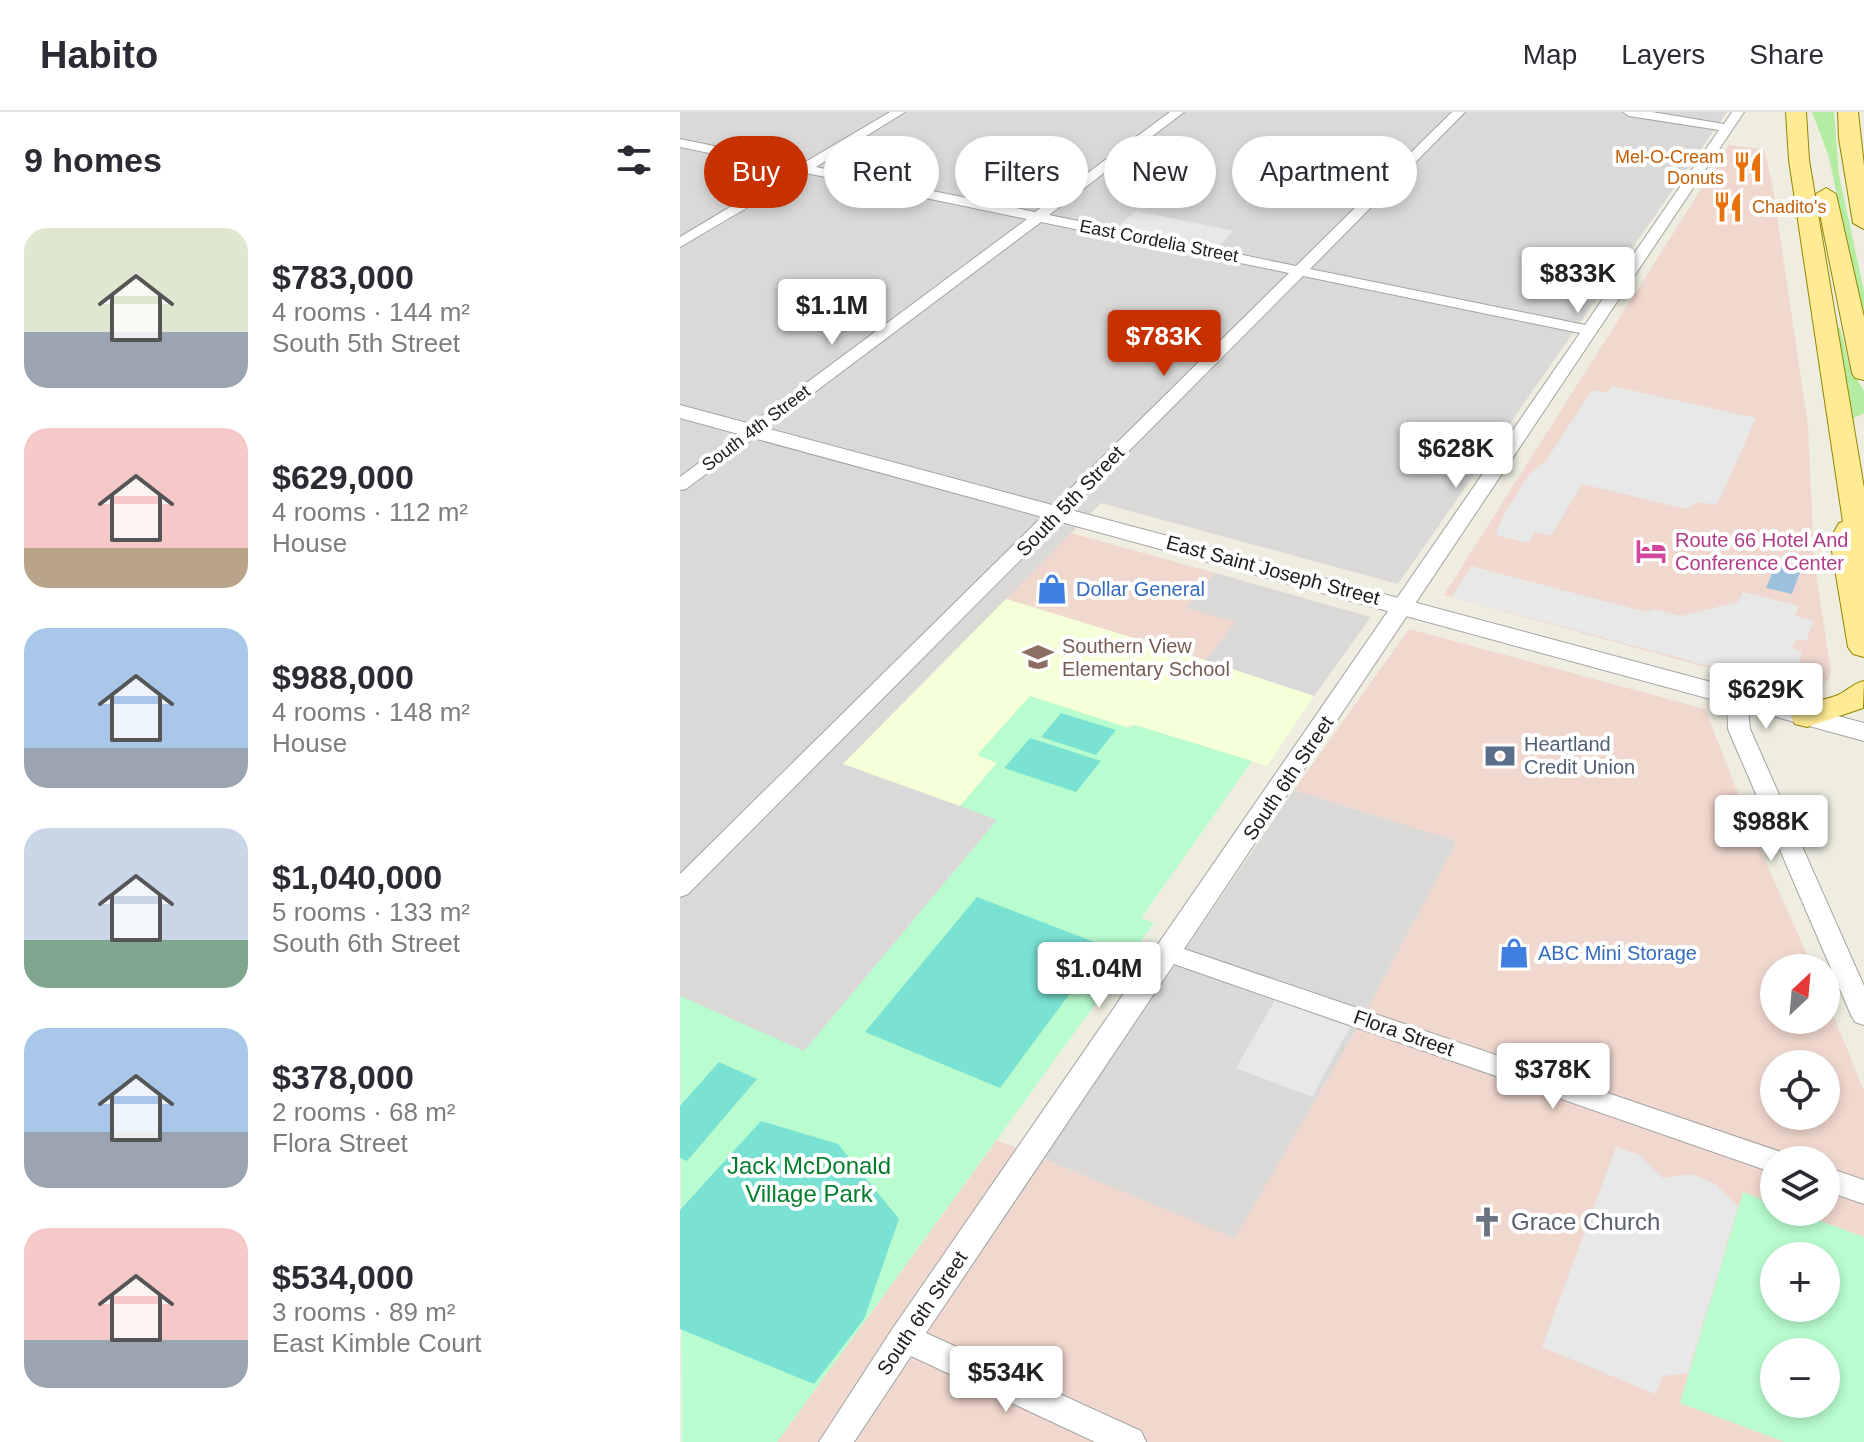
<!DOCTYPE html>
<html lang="en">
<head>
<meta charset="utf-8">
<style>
  :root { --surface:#fff; --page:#f7f7f7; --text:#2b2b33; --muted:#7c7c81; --line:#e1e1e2; --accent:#c73100 }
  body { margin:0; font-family:Helvetica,sans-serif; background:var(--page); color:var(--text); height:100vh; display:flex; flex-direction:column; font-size:30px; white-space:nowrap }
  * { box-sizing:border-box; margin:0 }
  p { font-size:26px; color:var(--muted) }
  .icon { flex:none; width:44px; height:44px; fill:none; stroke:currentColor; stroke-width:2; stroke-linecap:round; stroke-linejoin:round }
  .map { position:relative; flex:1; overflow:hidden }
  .side { display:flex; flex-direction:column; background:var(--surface); width:680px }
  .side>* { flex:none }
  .top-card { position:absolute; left:24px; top:24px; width:760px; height:72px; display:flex; gap:16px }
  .needle { width:52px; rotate:26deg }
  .buttons { position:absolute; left:1080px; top:842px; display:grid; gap:16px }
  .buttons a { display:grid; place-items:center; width:80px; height:80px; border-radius:50%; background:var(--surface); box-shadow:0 4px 12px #0003; font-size:40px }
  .price { position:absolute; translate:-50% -68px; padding:0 18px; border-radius:8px; background:#fff; color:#222; font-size:26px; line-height:52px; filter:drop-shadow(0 2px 4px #0008) }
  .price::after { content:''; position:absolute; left:50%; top:48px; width:24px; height:18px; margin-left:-12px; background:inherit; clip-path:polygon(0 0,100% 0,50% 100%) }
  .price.current { background:var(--accent); color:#fff }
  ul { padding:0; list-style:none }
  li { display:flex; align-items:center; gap:24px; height:200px; padding:0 24px }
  li span { display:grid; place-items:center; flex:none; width:224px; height:160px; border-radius:24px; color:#555 }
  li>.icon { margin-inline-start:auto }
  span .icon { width:96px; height:96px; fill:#fffc; stroke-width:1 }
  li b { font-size:34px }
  h2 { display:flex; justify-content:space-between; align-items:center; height:96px; padding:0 24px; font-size:34px }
  .pill { padding:0 28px; border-radius:36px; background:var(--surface); box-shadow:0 4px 12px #0003; font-size:28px; line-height:72px }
  .pill.current { background:var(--accent); color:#fff }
  header { display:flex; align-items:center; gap:48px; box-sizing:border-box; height:112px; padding:0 40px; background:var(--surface); border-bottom:2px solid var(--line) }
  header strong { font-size:38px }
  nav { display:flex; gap:44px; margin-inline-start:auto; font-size:28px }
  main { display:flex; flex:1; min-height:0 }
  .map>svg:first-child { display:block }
</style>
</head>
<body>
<header>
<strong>Habito</strong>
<nav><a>Map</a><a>Layers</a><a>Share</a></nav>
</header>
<main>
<section class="side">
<h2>9 homes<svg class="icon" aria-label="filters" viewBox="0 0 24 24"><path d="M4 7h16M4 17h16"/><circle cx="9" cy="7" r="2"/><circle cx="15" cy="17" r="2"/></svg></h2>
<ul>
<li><span style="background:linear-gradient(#dfe7d0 65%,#9aa5b1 0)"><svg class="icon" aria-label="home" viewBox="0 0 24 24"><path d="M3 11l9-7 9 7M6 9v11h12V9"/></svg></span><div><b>$783,000</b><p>4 rooms · 144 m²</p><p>South 5th Street</p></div></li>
<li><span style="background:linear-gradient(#f6c9c9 75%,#b9a48a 0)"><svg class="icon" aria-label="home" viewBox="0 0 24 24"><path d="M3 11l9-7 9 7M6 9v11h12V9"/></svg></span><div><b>$629,000</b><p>4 rooms · 112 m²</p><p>House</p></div></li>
<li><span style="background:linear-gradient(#a9c7e8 75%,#9aa5b1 0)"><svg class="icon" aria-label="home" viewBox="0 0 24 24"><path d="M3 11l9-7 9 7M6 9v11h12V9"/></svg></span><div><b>$988,000</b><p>4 rooms · 148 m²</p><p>House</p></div></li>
<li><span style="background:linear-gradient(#c9d6e8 70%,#7fa58c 0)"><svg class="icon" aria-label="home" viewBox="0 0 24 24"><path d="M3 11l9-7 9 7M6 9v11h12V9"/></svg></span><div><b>$1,040,000</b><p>5 rooms · 133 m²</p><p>South 6th Street</p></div></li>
<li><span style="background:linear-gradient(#a9c7e8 65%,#9aa5b1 0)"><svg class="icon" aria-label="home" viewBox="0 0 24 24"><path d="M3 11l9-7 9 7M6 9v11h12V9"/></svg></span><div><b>$378,000</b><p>2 rooms · 68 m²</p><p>Flora Street</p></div></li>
<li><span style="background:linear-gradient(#f6c9c9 70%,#9aa5b1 0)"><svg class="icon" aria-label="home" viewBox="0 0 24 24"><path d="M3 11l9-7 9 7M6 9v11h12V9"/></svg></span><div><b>$534,000</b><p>3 rooms · 89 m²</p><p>East Kimble Court</p></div></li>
</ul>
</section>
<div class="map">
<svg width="1184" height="1330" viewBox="0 0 1184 1330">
  <rect width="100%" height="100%" fill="#eeede0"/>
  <g fill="#dad9d8">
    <polygon points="0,0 1047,0 718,472 421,391 164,651 318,707 124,940 0,884"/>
    <polygon points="535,461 691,505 634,584 525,548 555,510 505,496"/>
    <polygon points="614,678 777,729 678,915 555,1127 362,1046"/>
  </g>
  <g fill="#f0d8ce" fill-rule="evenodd">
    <polygon points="1049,33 1084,37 1093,76 1128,314 1134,448 1151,560 1148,568 1138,573 1113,579 764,483"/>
    <polygon points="391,421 535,461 506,496 556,510 525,548 326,487"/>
    <path d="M729,517L1025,597L1080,737L1133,856H1094V908H1146V885L1184,979V1330H97L317,1028L555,1126L678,915L777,729L614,678ZM1094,952H1146V1004H1094ZM1094,1048H1146V1100H1094ZM1094,1144H1146V1196H1094ZM1094,1240H1146V1292H1094Z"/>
  </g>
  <polygon fill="#f5ffd8" points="326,487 525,548 634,584 587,654 455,613 298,643 317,651 280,694 163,652"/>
  <g fill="#b4eca2">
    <polygon points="1132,0 1154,0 1159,63 1184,179 1184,217 1149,45"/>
    <polygon points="1157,215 1160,216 1170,256 1184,279 1184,301 1172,307"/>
  </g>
  <g fill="#b9fccf" fill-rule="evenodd">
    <polygon points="350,584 449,616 455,613 572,649 461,806 474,811 97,1330 2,1330 0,884 124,939 317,708 280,694 317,651 297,643"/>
    <path d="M1063,1080L1094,1092V1100H1116L1184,1125V1330H1105L1000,1291ZM1094,1144H1146V1196H1094ZM1094,1240H1146V1292H1094Z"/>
  </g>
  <g fill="#79e2d3">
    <polygon points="381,601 436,618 416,643 361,625"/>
    <polygon points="350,626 421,649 396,680 324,656"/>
    <polygon points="297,785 425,834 320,976 185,920"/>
    <polygon points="39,950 77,967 7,1049 0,1046 0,994"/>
    <polygon points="81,1009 158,1032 219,1107 184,1207 134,1272 0,1217 0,1098"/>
  </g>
  <g fill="#e8e8e8">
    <polygon points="476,34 525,44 496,67 446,57"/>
    <polygon points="456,99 554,119 535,137 436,116"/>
    <polygon points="932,274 1076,306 1037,393 1019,390 1006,397 902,372 871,424 855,420 848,431 815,423 825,400 849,362 866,349 912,278 927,281"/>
    <polygon points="791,454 966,500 974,497 1001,504 1058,490 1063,480 1119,494 1115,504 1134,509 1126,529 1116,527 1112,536 1122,540 1115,561 1077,567 1053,561 1055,556 1046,554 1044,558 772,485"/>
    <polygon points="595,888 670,915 632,985 556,956"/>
    <polygon points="936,1035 960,1043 982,1066 1011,1062 1036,1072 1058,1095 1008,1261 983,1264 975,1282 862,1235"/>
  </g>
  <polygon fill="#9ec0df" points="1097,449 1122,455 1112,482 1086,476"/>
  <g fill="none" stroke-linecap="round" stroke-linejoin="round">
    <g stroke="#a3a3a3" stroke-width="2">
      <g id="minor">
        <polygon points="210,0 225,0 136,55 355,100 490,0 504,0 369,103 616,154 772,0 785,0 630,157 905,213 1039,18 949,4 943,0 972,0 1044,12 1052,0 1064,0 504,837 1104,1041 1107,1048 1094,1048 1094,1061 494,852 246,1221 461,1319 466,1330 415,1330 231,1244 174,1330 139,1330 213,1216 900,221 623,164 8,782 0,785 0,762 609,161 361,110 6,377 0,378 0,365 347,107 126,61 0,135 0,125 112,58 0,35 0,27 122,52"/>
        <polygon points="1057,578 1067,585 1070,617 1184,874 1184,913 1175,910 1171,903 1048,617 1047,585"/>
        <polygon points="1146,1055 1184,1068 1184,1092 1146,1079"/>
      </g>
    </g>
    <g stroke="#a3a3a3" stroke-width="2">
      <polygon id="tertiary" points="0,293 1184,611 1184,629 0,306"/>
    </g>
    <g stroke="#938600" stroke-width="2">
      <g id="primary">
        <polygon points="1106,0 1126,0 1129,48 1184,376 1184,545 1173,542 1168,535 1150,427 1159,411 1163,410 1109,48"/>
        <polygon points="1158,0 1178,0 1184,54 1184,117 1173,111 1159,26"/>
        <polygon points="1146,76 1156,82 1184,205 1184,268 1175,266 1172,261 1136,82"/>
        <path d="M1184,569L1183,596L1127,615L1115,612L1111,604C1121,588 1144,590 1160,582C1169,577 1174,571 1184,569Z"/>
      </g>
    </g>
    <use href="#minor" fill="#fff" fill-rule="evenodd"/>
    <use href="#tertiary" fill="#fff" fill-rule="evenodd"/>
    <use href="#primary" fill="#ffeb94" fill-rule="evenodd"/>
  </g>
  <defs>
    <g id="restaurant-bare" transform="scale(2.4)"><path d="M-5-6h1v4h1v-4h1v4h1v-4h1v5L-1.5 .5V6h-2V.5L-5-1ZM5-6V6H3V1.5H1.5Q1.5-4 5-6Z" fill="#e8710a" stroke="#fff" stroke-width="2.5" paint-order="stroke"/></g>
    <g id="hotel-bare" transform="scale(2.4)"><path d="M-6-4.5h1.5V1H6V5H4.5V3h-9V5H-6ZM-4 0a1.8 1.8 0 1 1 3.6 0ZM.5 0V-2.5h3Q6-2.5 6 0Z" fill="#d1479c" stroke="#fff" stroke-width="2.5" paint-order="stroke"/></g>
    <g id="shop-bare" transform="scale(2.4)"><path d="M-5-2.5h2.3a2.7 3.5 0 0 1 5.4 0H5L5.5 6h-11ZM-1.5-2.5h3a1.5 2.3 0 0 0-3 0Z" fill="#3f7fe0" stroke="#fff" stroke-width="2.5" paint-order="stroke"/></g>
    <g id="school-bare" transform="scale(2.4)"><path d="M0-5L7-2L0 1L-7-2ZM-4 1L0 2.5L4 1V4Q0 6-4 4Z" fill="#8d6e63" stroke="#fff" stroke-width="2.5" paint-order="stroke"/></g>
    <g id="bank-bare" transform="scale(2.4)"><path d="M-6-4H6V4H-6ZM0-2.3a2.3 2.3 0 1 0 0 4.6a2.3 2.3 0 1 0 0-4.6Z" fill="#5c6f8a" stroke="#fff" stroke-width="2.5" paint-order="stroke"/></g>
    <g id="church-bare" transform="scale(2.4)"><path d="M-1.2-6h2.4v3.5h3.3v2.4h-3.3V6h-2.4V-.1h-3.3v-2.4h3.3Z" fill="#6b7280" stroke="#fff" stroke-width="2.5" paint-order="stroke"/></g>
  </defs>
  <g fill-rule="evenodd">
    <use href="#restaurant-bare" x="1068" y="55"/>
    <use href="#restaurant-bare" x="1048" y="95"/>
    <use href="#hotel-bare" x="971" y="439"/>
    <use href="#shop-bare" x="372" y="477"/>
    <use href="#school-bare" x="358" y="545"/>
    <use href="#bank-bare" x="820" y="644"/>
    <use href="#shop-bare" x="834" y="841"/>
    <use href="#church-bare" x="807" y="1110"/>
  </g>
  <g text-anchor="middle" stroke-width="8" stroke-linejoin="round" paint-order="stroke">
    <g font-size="18" fill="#c56008" stroke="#fff" text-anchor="end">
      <text x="1044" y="51">Mel-O-Cream<tspan x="1044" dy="21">Donuts</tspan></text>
      <text x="1072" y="101" text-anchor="start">Chadito's</text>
    </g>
    <g font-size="18" fill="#1c1c1c" stroke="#fff">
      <text transform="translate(479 129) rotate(11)" y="6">East Cordelia Street</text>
      <text transform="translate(76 316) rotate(-37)" y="6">South 4th Street</text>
    </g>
    <g font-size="20" fill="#1c1c1c" stroke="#fff">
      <text transform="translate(390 389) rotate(-46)" y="7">South 5th Street</text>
      <text transform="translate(593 458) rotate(15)" y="7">East Saint Joseph Street</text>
      <text transform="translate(608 666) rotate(-56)" y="7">South 6th Street</text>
      <text transform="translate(724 921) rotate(19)" y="7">Flora Street</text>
      <text transform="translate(242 1201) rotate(-56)" y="7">South 6th Street</text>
    </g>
    <g font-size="20" fill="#b23c85" stroke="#fff" text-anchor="start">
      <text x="995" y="435">Route 66 Hotel And<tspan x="995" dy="23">Conference Center</tspan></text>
    </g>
    <g font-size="20" fill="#366cbe" stroke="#fff" text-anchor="start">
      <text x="396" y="484">Dollar General</text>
      <text x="858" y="848">ABC Mini Storage</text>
    </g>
    <g font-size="20" fill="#785e54" stroke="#fff" text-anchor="start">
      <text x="382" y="541">Southern View<tspan x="382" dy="23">Elementary School</tspan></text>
    </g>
    <g font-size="20" fill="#4e5e75" stroke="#fff" text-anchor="start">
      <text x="844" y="639">Heartland<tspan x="844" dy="23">Credit Union</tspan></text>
    </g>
    <g font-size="24" fill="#057e2d" stroke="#fff">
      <text x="129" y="1062">Jack McDonald<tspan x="129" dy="28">Village Park</tspan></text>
    </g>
    <g font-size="24" fill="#5b616d" stroke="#fff" text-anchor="start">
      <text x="831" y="1118">Grace Church</text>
    </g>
  </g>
</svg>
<div class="buttons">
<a><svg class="needle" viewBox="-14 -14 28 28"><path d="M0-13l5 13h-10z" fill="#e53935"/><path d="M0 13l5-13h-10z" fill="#7c7c81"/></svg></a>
<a><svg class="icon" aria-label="locate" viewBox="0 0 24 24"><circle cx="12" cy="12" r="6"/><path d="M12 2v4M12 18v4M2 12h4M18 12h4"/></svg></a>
<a><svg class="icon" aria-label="layers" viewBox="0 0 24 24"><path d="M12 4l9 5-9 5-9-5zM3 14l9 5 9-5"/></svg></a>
<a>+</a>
<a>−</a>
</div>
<b class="price" style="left:898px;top:203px">$833K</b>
<b class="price" style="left:152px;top:235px">$1.1M</b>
<b class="price current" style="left:484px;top:266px">$783K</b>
<b class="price" style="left:776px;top:378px">$628K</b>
<b class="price" style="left:1086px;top:619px">$629K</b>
<b class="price" style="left:1091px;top:751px">$988K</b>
<b class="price" style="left:419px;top:898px">$1.04M</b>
<b class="price" style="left:873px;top:999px">$378K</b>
<b class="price" style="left:326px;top:1302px">$534K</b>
<div class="top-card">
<a class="pill current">Buy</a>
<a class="pill">Rent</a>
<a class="pill">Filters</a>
<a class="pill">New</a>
<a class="pill">Apartment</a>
</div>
</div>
</main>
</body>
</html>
